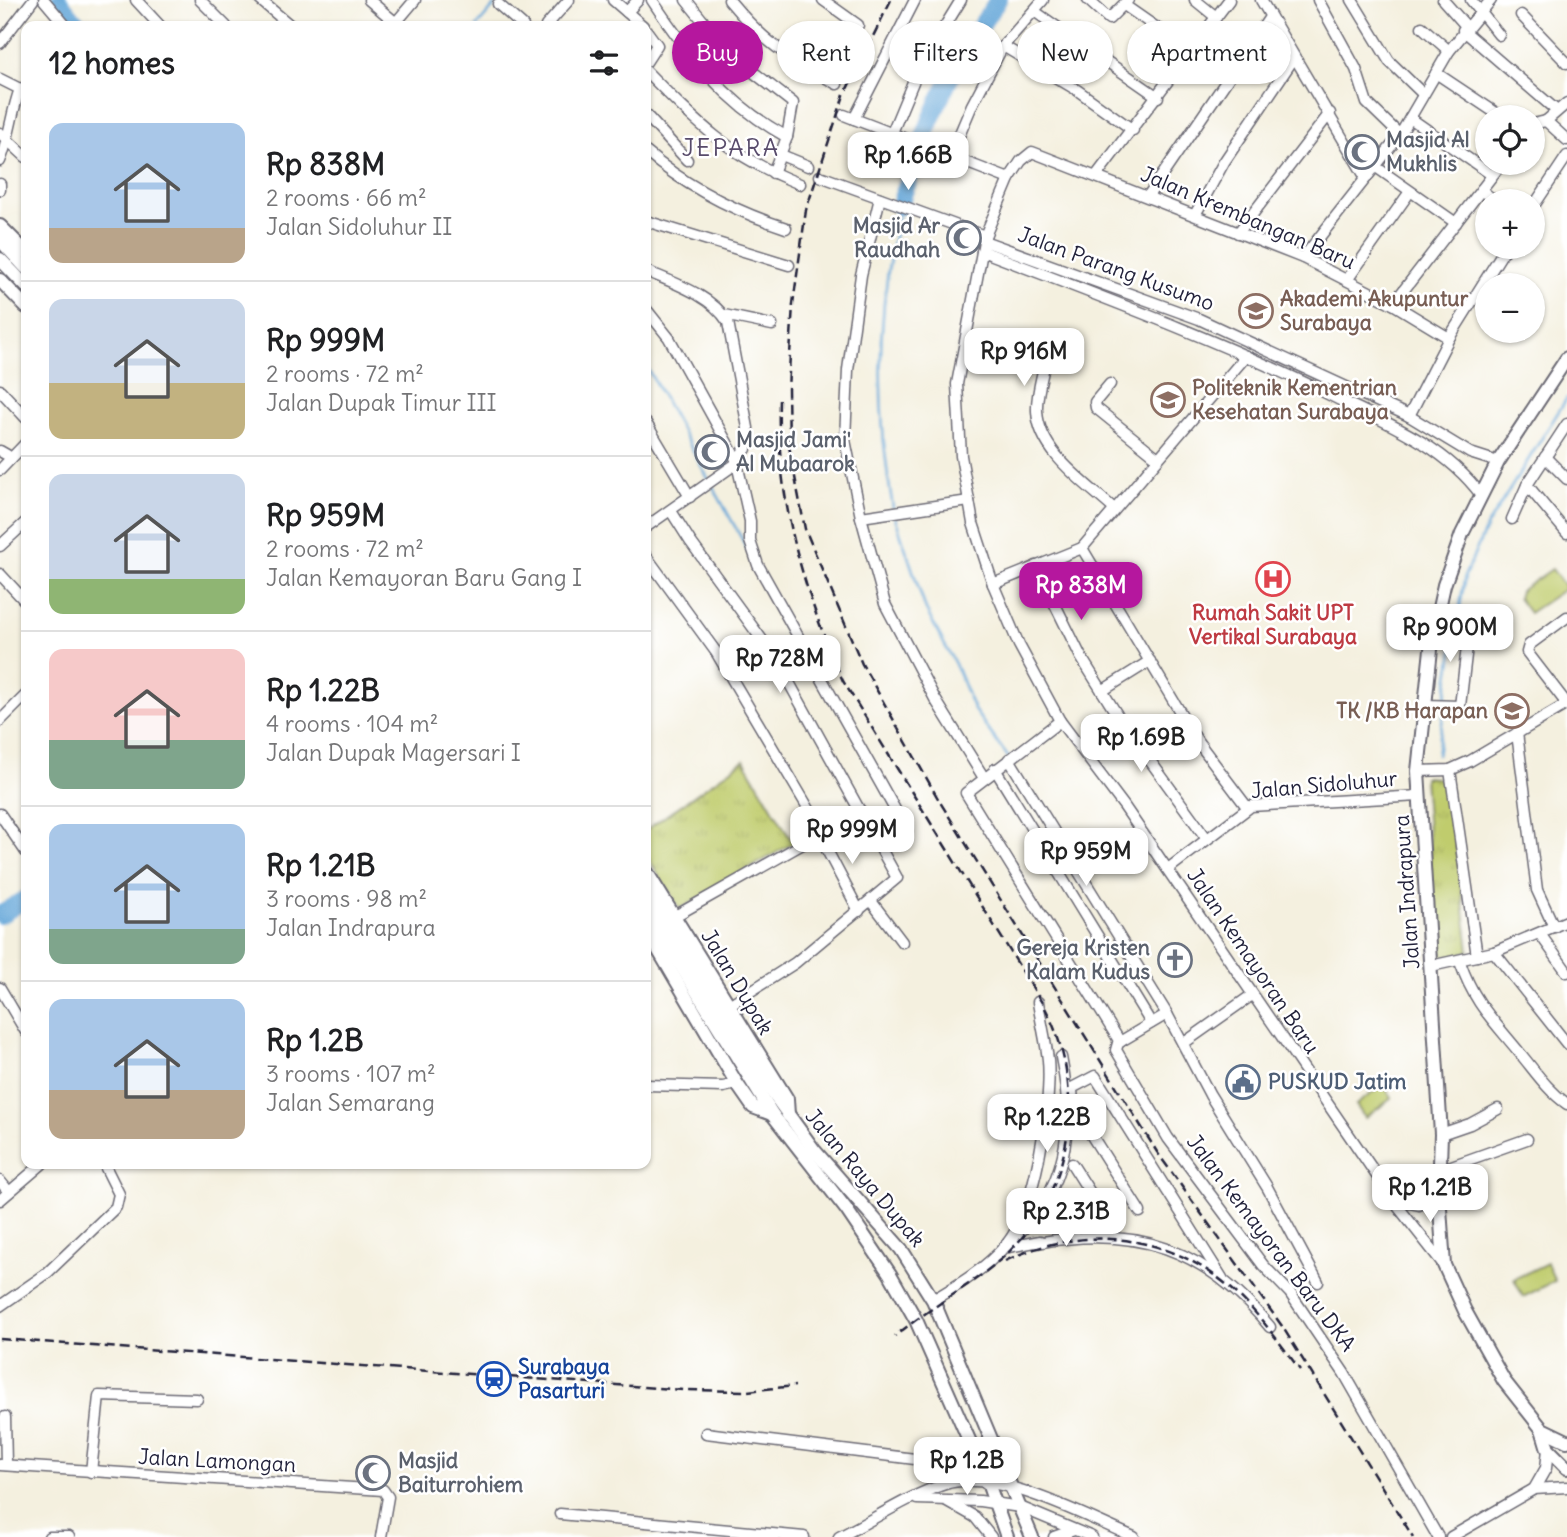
<!DOCTYPE html>
<html lang="en">
<head>
<meta charset="utf-8">
<style>
  :root { --surface:#fff; --page:#f2f2f2; --text:#202124; --muted:#757577; --line:#e0e0e0; --accent:#b5179e }
  body { margin:0; font-family:Delius,sans-serif; background:var(--page); color:var(--text); height:100vh; display:flex; flex-direction:column; font-size:26px; white-space:nowrap }
  * { box-sizing:border-box; margin:0 }
  p { font-size:23px; color:var(--muted) }
  .icon { flex:none; width:38px; height:38px; fill:none; stroke:currentColor; stroke-width:2; stroke-linecap:round; stroke-linejoin:round }
  .map { position:relative; flex:1; overflow:hidden }
  .sheet { position:absolute; left:21px; top:21px; width:630px; height:1148px; display:flex; flex-direction:column; background:var(--surface); border-radius:14px; box-shadow:0 2px 5px #0004 }
  .sheet>* { flex:none }
  .top-card { position:absolute; left:672px; top:21px; width:665px; height:63px; display:flex; gap:14px }
  .fabs { position:absolute; left:1475px; top:105px; display:grid; gap:14px }
  .fabs a { display:grid; place-items:center; width:70px; height:70px; border-radius:50%; background:var(--surface); box-shadow:0 2px 5px #0004; font-size:35px }
  .price { position:absolute; translate:-50% -60px; padding:0 16px; border-radius:14px; background:#fff; color:#222; font-size:23px; line-height:46px; filter:drop-shadow(0 2px 4px #0008) }
  .price::after { content:''; position:absolute; left:50%; top:42px; width:21px; height:16px; margin-left:-10px; background:inherit; clip-path:polygon(0 0,100% 0,50% 100%) }
  .price.selected { background:var(--accent); color:#fff }
  ul { padding:0; list-style:none }
  li { display:flex; align-items:center; gap:21px; height:175px; padding:0 28px }
  li+li { border-top:2px solid var(--line) }
  li span { display:grid; place-items:center; flex:none; width:196px; height:140px; border-radius:14px; color:#555 }
  li>.icon { margin-inline-start:auto }
  span .icon { width:84px; height:84px; fill:#fffc; stroke-width:1 }
  li b { font-size:30px }
  h2 { display:flex; justify-content:space-between; align-items:center; height:84px; padding:0 28px; font-size:30px }
  .chip { padding:0 24px; border-radius:32px; background:var(--surface); box-shadow:0 2px 5px #0004; font-size:24px; line-height:63px }
  .chip.selected { background:var(--accent); color:#fff }
  .map>svg:first-child { display:block }
</style>
</head>
<body>
<div class="map">
<svg width="1567" height="1537" viewBox="0 0 1567 1537">
  <defs>
    <pattern id="grass-tufts" width="24" height="20" patternUnits="userSpaceOnUse" patternTransform="scale(1.75)"><rect width="24" height="20" fill="#c0cc6d"/><path d="M3 7l-1-3M5 7V3M7 7l1-3M15 17l-1-3M17 17v-4M19 17l1-3" fill="none" stroke="#a5af5f"/></pattern>
  </defs>
  <rect width="100%" height="100%" fill="#fff"/>
  <filter id="ink" filterUnits="userSpaceOnUse"><feTurbulence type="fractalNoise" baseFrequency=".0143" numOctaves="2"/><feDisplacementMap in="SourceGraphic" scale="14" xChannelSelector="R" yChannelSelector="G"/><feConvolveMatrix kernelMatrix="1 2 1 2 8 2 1 2 1" color-interpolation-filters="sRGB"/></filter>
  <filter id="wash" filterUnits="userSpaceOnUse"><feTurbulence type="fractalNoise" baseFrequency=".00686" numOctaves="4" result="noise"/><feDisplacementMap in="SourceGraphic" scale="28" xChannelSelector="R" yChannelSelector="G"/><feGaussianBlur stdDeviation="1.57" result="paint"/><feColorMatrix in="noise" values="0 0 0 0 0 0 0 0 0 0 0 0 0 0 0 0 0 1.4 0 .05"/><feComposite in="paint" operator="in"/></filter>
  <g filter="url(#wash)">
    <rect width="100%" height="100%" fill="#f4f0df"/>
    <g fill="url(#grass-tufts)" stroke="#717754" stroke-width="2">
      <polygon points="744,760 793,843 680,909 646,855 646,830"/>
      <polygon points="1424,777 1448,779 1469,951 1437,959"/>
    </g>
    <g fill="#c0cc6d" stroke="#717754" stroke-width="2">
      <polygon points="1552,569 1566,588 1529,613 1518,598 1520,591"/>
      <polygon points="1383,1085 1392,1098 1365,1118 1356,1105"/>
      <polygon points="1547,1263 1555,1281 1523,1297 1514,1279"/>
    </g>
    <g fill="none" stroke-linecap="round" stroke-linejoin="round">
      <g stroke="#64a6d8" stroke-width="2.5">
        <polyline points="477,26 495,5"/>
        <polyline points="646,366 709,480"/>
        <polyline points="712,485 748,550"/>
        <path d="M893,508C875,408 876,308 900,209"/>
        <polyline points="894,514 926,610 955,664 974,710 1008,757"/>
        <polyline points="1445,703 1465,575 1487,526 1567,398"/>
        <polyline points="1437,755 1444,710"/>
      </g>
      <g stroke="#64a6d8" stroke-width="18">
        <polyline points="58,0 79,26"/>
        <path d="M900,206C903,191 910,179 914,165C935,101 960,55 998,0"/>
        <polyline points="0,915 26,899"/>
      </g>
    </g>
  </g>
  <g filter="url(#ink)">
    <g fill="none" stroke-linecap="round" stroke-linejoin="round">
      <g stroke="#6c6a74" stroke-width="13">
        <g id="minor">
          <polyline points="44,0 66,26"/>
          <polyline points="136,0 160,26"/>
          <polyline points="200,0 226,26"/>
          <polyline points="260,0 291,26"/>
          <polyline points="369,0 396,23"/>
          <polyline points="613,0 643,26"/>
          <path d="M652,0C689,56 726,104 787,137"/>
          <polyline points="686,0 730,54 793,103 787,137 773,173"/>
          <path d="M729,0C766,45 787,56 837,84"/>
          <polyline points="823,0 858,25"/>
          <polyline points="1088,0 1109,19 1128,0"/>
          <polyline points="1195,0 1216,17"/>
          <polyline points="1261,0 1366,178"/>
          <polyline points="1318,0 1356,69 1367,103 1400,135"/>
          <polyline points="1352,0 1389,61 1422,93"/>
          <polyline points="1443,0 1466,26"/>
          <polyline points="1471,0 1499,35"/>
          <polyline points="498,4 523,26"/>
          <polyline points="1124,5 1190,51"/>
          <polyline points="1034,11 1158,97"/>
          <polyline points="627,12 638,0"/>
          <polyline points="1521,15 1567,63"/>
          <polyline points="393,26 415,0"/>
          <polyline points="546,26 569,0"/>
          <polyline points="1422,27 1449,51"/>
          <polyline points="646,30 657,45 646,62"/>
          <polyline points="1463,30 1557,111"/>
          <polyline points="0,43 33,0"/>
          <polyline points="1003,46 1077,90 1133,130"/>
          <path d="M646,71C697,123 730,157 800,184"/>
          <polyline points="1436,73 1502,117"/>
          <polyline points="0,79 20,89"/>
          <polyline points="646,115 687,160"/>
          <polyline points="844,115 1009,179"/>
          <polyline points="1410,118 1492,175"/>
          <polyline points="854,119 915,0"/>
          <polyline points="1546,121 1567,103"/>
          <polyline points="1546,121 1567,140"/>
          <polyline points="1533,124 1546,121"/>
          <polyline points="0,133 26,157"/>
          <polyline points="891,135 918,70 961,0"/>
          <path d="M646,152C688,188 734,211 786,228"/>
          <polyline points="781,155 808,166"/>
          <polyline points="950,157 972,105 1003,46 1043,0"/>
          <path d="M0,161C10,137 11,113 20,89L26,87"/>
          <polyline points="1376,167 1456,223"/>
          <polyline points="820,176 985,236"/>
          <polyline points="1096,176 1229,0"/>
          <polyline points="0,184 0,190"/>
          <polyline points="1481,190 1495,201"/>
          <polyline points="1148,196 1270,17"/>
          <polyline points="880,198 861,275 848,370 845,440 861,517 885,604 935,699 984,778"/>
          <polyline points="1533,207 1567,156"/>
          <polyline points="1196,213 1224,162 1294,58"/>
          <polyline points="646,221 789,265"/>
          <polyline points="1238,233 1330,113"/>
          <polyline points="984,241 1199,319 1409,416 1470,453 1498,462"/>
          <path d="M982,251C1102,297 1221,341 1336,398C1388,423 1446,447 1481,495"/>
          <polyline points="1303,258 1400,135 1449,51 1491,0"/>
          <path d="M646,271C674,283 711,295 728,322L748,428L746,449L736,459"/>
          <polyline points="1347,280 1409,193"/>
          <polyline points="1393,304 1502,163"/>
          <polyline points="646,309 669,338 736,459 750,521 750,541 758,565 907,831"/>
          <polyline points="724,315 772,325"/>
          <path d="M1046,357C1043,374 1036,394 1037,411C1039,453 1086,483 1114,509"/>
          <polyline points="1110,384 1095,402 1096,408 1158,458"/>
          <polyline points="0,390 26,418"/>
          <polyline points="1409,416 1449,338 1506,247"/>
          <polyline points="646,423 690,497"/>
          <polyline points="0,451 7,455"/>
          <polyline points="1545,457 1567,479"/>
          <polyline points="0,470 26,443"/>
          <polyline points="1527,485 1567,533"/>
          <polyline points="671,511 690,541 776,659 897,878 795,963 729,1005"/>
          <polyline points="861,517 969,501"/>
          <polyline points="1512,519 1527,485 1567,424"/>
          <polyline points="646,527 737,463"/>
          <polyline points="0,546 26,522"/>
          <polyline points="1082,548 1198,742 1247,807"/>
          <polyline points="646,556 716,652 823,833"/>
          <polyline points="1036,566 1081,657 1119,718 1207,839"/>
          <polyline points="0,574 26,602"/>
          <polyline points="993,584 1082,548 1246,356"/>
          <polyline points="1102,691 1150,661"/>
          <polyline points="1567,704 1527,652 1529,645 1567,617"/>
          <polyline points="1425,705 1460,706 1468,638"/>
          <polyline points="0,721 26,695"/>
          <polyline points="1060,721 966,793 1120,1042"/>
          <polyline points="1517,733 1537,890 1554,927"/>
          <polyline points="1009,759 1167,1014 1210,1095 1267,1187 1318,1282"/>
          <polyline points="995,769 1151,1023"/>
          <polyline points="1450,770 1477,956"/>
          <polyline points="1418,771 1450,770 1470,761 1567,704"/>
          <polyline points="0,814 26,852"/>
          <polyline points="819,835 859,911"/>
          <polyline points="1168,869 1251,806 1419,796"/>
          <polyline points="871,901 902,942"/>
          <polyline points="675,916 861,811"/>
          <polyline points="1540,934 1567,972"/>
          <polyline points="1494,952 1567,1044"/>
          <path d="M1460,962C1474,1003 1493,1020 1519,1052C1535,1071 1547,1090 1567,1104"/>
          <polyline points="1431,966 1494,952 1567,921"/>
          <polyline points="0,988 26,1032"/>
          <polyline points="1167,1014 1118,1043 1116,1050 1168,1138 1263,1265 1290,1293 1344,1373 1438,1537"/>
          <polyline points="1184,1043 1252,995"/>
          <polyline points="646,1085 723,1087 737,1084"/>
          <polyline points="1441,1134 1470,1124 1498,1109"/>
          <polyline points="1072,1164 1101,1210 1101,1230"/>
          <polyline points="1440,1170 1527,1139"/>
          <polyline points="0,1181 9,1192"/>
          <polyline points="0,1200 42,1164"/>
          <polyline points="1394,1200 1419,1205 1439,1194"/>
          <polyline points="1140,1212 1073,1106 1072,1088 1095,1076 1222,1278"/>
          <path d="M1013,1239C1068,1189 1075,1126 1061,1057"/>
          <path d="M1037,1243C1137,1225 1205,1248 1270,1327"/>
          <polyline points="1003,1248 1040,1241"/>
          <polyline points="1444,1265 1399,1208 1124,806 1060,721 1019,645 993,584 973,523 961,456 957,384 985,236 1009,179 1021,161 1032,152 1303,258 1393,304 1449,338"/>
          <path d="M933,1300C960,1284 985,1269 1005,1246C1035,1213 1052,1104 1048,1060C1046,1041 1041,1022 1038,1002"/>
          <polyline points="0,1306 46,1274 116,1207 119,1194 104,1164"/>
          <polyline points="5,1417 6,1465"/>
          <polyline points="706,1433 947,1463 960,1472"/>
          <polyline points="0,1465 383,1490 388,1497 381,1537"/>
          <polyline points="91,1472 99,1396 197,1399"/>
          <polyline points="957,1474 973,1452"/>
          <polyline points="1534,1489 1567,1487"/>
          <polyline points="917,1499 980,1501 1020,1507 1092,1537"/>
          <polyline points="947,1501 975,1517 991,1537"/>
          <polyline points="560,1514 804,1537"/>
          <polyline points="49,1537 69,1537"/>
          <path d="M839,1537C873,1520 908,1496 945,1484C997,1468 1086,1517 1134,1537"/>
          <polyline points="1054,1537 1074,1530"/>
          <polyline points="1451,1537 1534,1489 1546,1468 1548,1449"/>
        </g>
      </g>
      <g stroke="#6c6a74" stroke-width="16">
        <g id="major">
          <polyline points="0,226 26,252"/>
          <polyline points="0,240 26,268"/>
          <polyline points="0,259 26,286"/>
          <polyline points="0,280 26,307"/>
          <polyline points="1567,358 1498,462 1462,534 1444,585 1432,640 1418,771 1441,1134 1439,1194 1444,1265 1465,1311 1504,1381 1542,1429 1548,1449 1567,1468"/>
          <polyline points="646,871 787,1099 788,1115"/>
          <polyline points="646,891 759,1074 814,1150 901,1249 933,1300 1032,1537"/>
          <polyline points="646,909 772,1114 846,1209 890,1274 916,1320 988,1483 1007,1537"/>
          <polyline points="646,929 737,1084 753,1107 772,1114"/>
          <polyline points="1542,1429 1567,1441"/>
        </g>
      </g>
      <use href="#minor" stroke="#fff" stroke-width="10"/>
      <use href="#major" stroke="#fff" stroke-width="12"/>
      <g stroke="#22223b" stroke-width="2.5" stroke-dasharray="10 5" stroke-linecap="butt">
        <polyline points="891,0 844,95 806,210 793,304 788,389 789,446 805,529 862,664 940,802 1157,1152 1282,1326 1413,1537"/>
        <path d="M779,400C776,499 803,591 843,681L1044,1006C1089,1090 1073,1197 1000,1260C967,1288 928,1309 895,1336"/>
        <path d="M1005,1261C1078,1225 1164,1232 1227,1285C1256,1309 1278,1341 1300,1370"/>
        <polyline points="0,1339 684,1390 747,1391 795,1386"/>
      </g>
    </g>
  </g>
  <defs>
    <g id="mosque-ring" transform="scale(1.75)"><circle r="9.5" fill="#fff" stroke="#6b7280" stroke-width="1.5"/><path d="M3.5-4.9A6 6 0 1 0 3.5 4.9A5 5 0 1 1 3.5-4.9Z" fill="#6b7280"/></g>
    <g id="university-ring" transform="scale(1.75)"><circle r="9.5" fill="#fff" stroke="#8d6e63" stroke-width="1.5"/><path d="M0-5L7-2L0 1L-7-2ZM-4 1L0 2.5L4 1V4Q0 6-4 4Z" fill="#8d6e63"/></g>
    <g id="hospital-ring" transform="scale(1.75)"><circle r="9.5" fill="#fff" stroke="#e0444e" stroke-width="1.5"/><path d="M-5-5h3v3.5h4V-5h3V5h-3V1.5h-4V5h-3Z" fill="#e0444e"/></g>
    <g id="school-ring" transform="scale(1.75)"><circle r="9.5" fill="#fff" stroke="#8d6e63" stroke-width="1.5"/><path d="M0-5L7-2L0 1L-7-2ZM-4 1L0 2.5L4 1V4Q0 6-4 4Z" fill="#8d6e63"/></g>
    <g id="church-ring" transform="scale(1.75)"><circle r="9.5" fill="#fff" stroke="#6b7280" stroke-width="1.5"/><path d="M-1.2-6h2.4v3.5h3.3v2.4h-3.3V6h-2.4V-.1h-3.3v-2.4h3.3Z" fill="#6b7280"/></g>
    <g id="civic-ring" transform="scale(1.75)"><circle r="9.5" fill="#fff" stroke="#5c6f8a" stroke-width="1.5"/><path d="M-.6-6.5H3V-4.5H.6V-3L4-1V1h2V6H-6V1h2V-1L-.6-3ZM-1.2 2.5V6h2.4V2.5Z" fill="#5c6f8a"/></g>
    <g id="station-ring" transform="scale(1.75)"><circle r="9.5" fill="#fff" stroke="#1a4fb4" stroke-width="1.5"/><path d="M-3-6H3Q5-6 5-4V2Q5 4 3 4L4.5 6H3L1.5 4h-3L-3 6H-4.5L-3 4Q-5 4-5 2V-4Q-5-6-3-6ZM-3.5-4v3h7v-3ZM-3.5 1v1.5H-2V1ZM2 1v1.5H3.5V1Z" fill="#1a4fb4"/></g>
  </defs>
  <g fill-rule="evenodd">
    <use href="#mosque-ring" x="1362" y="152"/>
    <use href="#mosque-ring" x="964" y="238"/>
    <use href="#university-ring" x="1256" y="311"/>
    <use href="#university-ring" x="1168" y="400"/>
    <use href="#mosque-ring" x="712" y="452"/>
    <use href="#hospital-ring" x="1273" y="579"/>
    <use href="#school-ring" x="1512" y="711"/>
    <use href="#church-ring" x="1175" y="960"/>
    <use href="#civic-ring" x="1243" y="1082"/>
    <use href="#station-ring" x="494" y="1379"/>
    <use href="#mosque-ring" x="373" y="1473"/>
  </g>
  <g text-anchor="middle" stroke-width="5" stroke-linejoin="round" paint-order="stroke">
    <g font-size="21" font-weight="bold" fill="#5b616d" stroke="#fff" text-anchor="start">
      <text x="1386" y="147">Masjid Al<tspan x="1386" dy="24">Mukhlis</tspan></text>
      <text x="940" y="233" text-anchor="end">Masjid Ar<tspan x="940" dy="24">Raudhah</tspan></text>
      <text x="736" y="447">Masjid Jami'<tspan x="736" dy="24">Al Mubaarok</tspan></text>
      <text x="1150" y="955" text-anchor="end">Gereja Kristen<tspan x="1150" dy="24">Kalam Kudus</tspan></text>
      <text x="398" y="1468">Masjid<tspan x="398" dy="24">Baiturrohiem</tspan></text>
    </g>
    <g font-size="21" fill="#22223b" stroke="#fff">
      <text transform="translate(1248 218) rotate(23)" y="7">Jalan Krembangan Baru</text>
      <text transform="translate(1116 269) rotate(20)" y="7">Jalan Parang Kusumo</text>
      <text transform="translate(1324 785) rotate(-5)" y="7">Jalan Sidoluhur</text>
      <text transform="translate(1407 892) rotate(-94)" y="7">Jalan Indrapura</text>
      <text transform="translate(1253 961) rotate(56)" y="7">Jalan Kemayoran Baru</text>
      <text transform="translate(737 982) rotate(59)" y="7">Jalan Dupak</text>
      <text transform="translate(865 1178) rotate(50)" y="7">Jalan Raya Dupak</text>
      <text transform="translate(1271 1243) rotate(53)" y="7">Jalan Kemayoran Baru DKA</text>
      <text transform="translate(217 1461) rotate(3)" y="7">Jalan Lamongan</text>
    </g>
    <g font-size="21" font-weight="bold" fill="#785e54" stroke="#fff" text-anchor="start">
      <text x="1280" y="306">Akademi Akupuntur<tspan x="1280" dy="24">Surabaya</tspan></text>
      <text x="1192" y="395">Politeknik Kementrian<tspan x="1192" dy="24">Kesehatan Surabaya</tspan></text>
      <text x="1488" y="718" text-anchor="end">TK /KB Harapan</text>
    </g>
    <g font-size="21" font-weight="bold" fill="#be3a42" stroke="#fff">
      <text x="1273" y="620">Rumah Sakit UPT<tspan x="1273" dy="24">Vertikal Surabaya</tspan></text>
    </g>
    <g font-size="21" font-weight="bold" fill="#4e5e75" stroke="#fff" text-anchor="start">
      <text x="1268" y="1089">PUSKUD Jatim</text>
    </g>
    <g font-size="21" font-weight="bold" fill="#164399" stroke="#fff" text-anchor="start">
      <text x="518" y="1374">Surabaya<tspan x="518" dy="24">Pasarturi</tspan></text>
    </g>
    <g font-size="24" letter-spacing="2" fill="#584b6b" stroke="#fff">
      <text x="731" y="156">JEPARA</text>
    </g>
  </g>
</svg>
<div class="fabs">
<a><svg class="icon" aria-label="locate" viewBox="0 0 24 24"><circle cx="12" cy="12" r="6"/><path d="M12 2v4M12 18v4M2 12h4M18 12h4"/></svg></a>
<a>+</a>
<a>−</a>
</div>
<b class="price" style="left:908px;top:192px">Rp 1.66B</b>
<b class="price" style="left:1024px;top:388px">Rp 916M</b>
<b class="price selected" style="left:1081px;top:622px">Rp 838M</b>
<b class="price" style="left:1450px;top:664px">Rp 900M</b>
<b class="price" style="left:780px;top:695px">Rp 728M</b>
<b class="price" style="left:1141px;top:774px">Rp 1.69B</b>
<b class="price" style="left:852px;top:866px">Rp 999M</b>
<b class="price" style="left:1086px;top:888px">Rp 959M</b>
<b class="price" style="left:1047px;top:1154px">Rp 1.22B</b>
<b class="price" style="left:1430px;top:1224px">Rp 1.21B</b>
<b class="price" style="left:1066px;top:1248px">Rp 2.31B</b>
<b class="price" style="left:967px;top:1497px">Rp 1.2B</b>
<div class="top-card">
<a class="chip selected">Buy</a>
<a class="chip">Rent</a>
<a class="chip">Filters</a>
<a class="chip">New</a>
<a class="chip">Apartment</a>
</div>
<section class="sheet">
<h2>12 homes<svg class="icon" aria-label="filters" viewBox="0 0 24 24"><path d="M4 7h16M4 17h16"/><circle cx="9" cy="7" r="2"/><circle cx="15" cy="17" r="2"/></svg></h2>
<ul>
<li><span style="background:linear-gradient(#a9c7e8 75%,#b9a48a 0)"><svg class="icon" aria-label="home" viewBox="0 0 24 24"><path d="M3 11l9-7 9 7M6 9v11h12V9"/></svg></span><div><b>Rp 838M</b><p>2 rooms · 66 m²</p><p>Jalan Sidoluhur II</p></div></li>
<li><span style="background:linear-gradient(#c9d6e8 60%,#c2b280 0)"><svg class="icon" aria-label="home" viewBox="0 0 24 24"><path d="M3 11l9-7 9 7M6 9v11h12V9"/></svg></span><div><b>Rp 999M</b><p>2 rooms · 72 m²</p><p>Jalan Dupak Timur III</p></div></li>
<li><span style="background:linear-gradient(#c9d6e8 75%,#8fb573 0)"><svg class="icon" aria-label="home" viewBox="0 0 24 24"><path d="M3 11l9-7 9 7M6 9v11h12V9"/></svg></span><div><b>Rp 959M</b><p>2 rooms · 72 m²</p><p>Jalan Kemayoran Baru Gang I</p></div></li>
<li><span style="background:linear-gradient(#f6c9c9 65%,#7fa58c 0)"><svg class="icon" aria-label="home" viewBox="0 0 24 24"><path d="M3 11l9-7 9 7M6 9v11h12V9"/></svg></span><div><b>Rp 1.22B</b><p>4 rooms · 104 m²</p><p>Jalan Dupak Magersari I</p></div></li>
<li><span style="background:linear-gradient(#a9c7e8 75%,#7fa58c 0)"><svg class="icon" aria-label="home" viewBox="0 0 24 24"><path d="M3 11l9-7 9 7M6 9v11h12V9"/></svg></span><div><b>Rp 1.21B</b><p>3 rooms · 98 m²</p><p>Jalan Indrapura</p></div></li>
<li><span style="background:linear-gradient(#a9c7e8 65%,#b9a48a 0)"><svg class="icon" aria-label="home" viewBox="0 0 24 24"><path d="M3 11l9-7 9 7M6 9v11h12V9"/></svg></span><div><b>Rp 1.2B</b><p>3 rooms · 107 m²</p><p>Jalan Semarang</p></div></li>
</ul>
</section>
</div>
</body>
</html>
